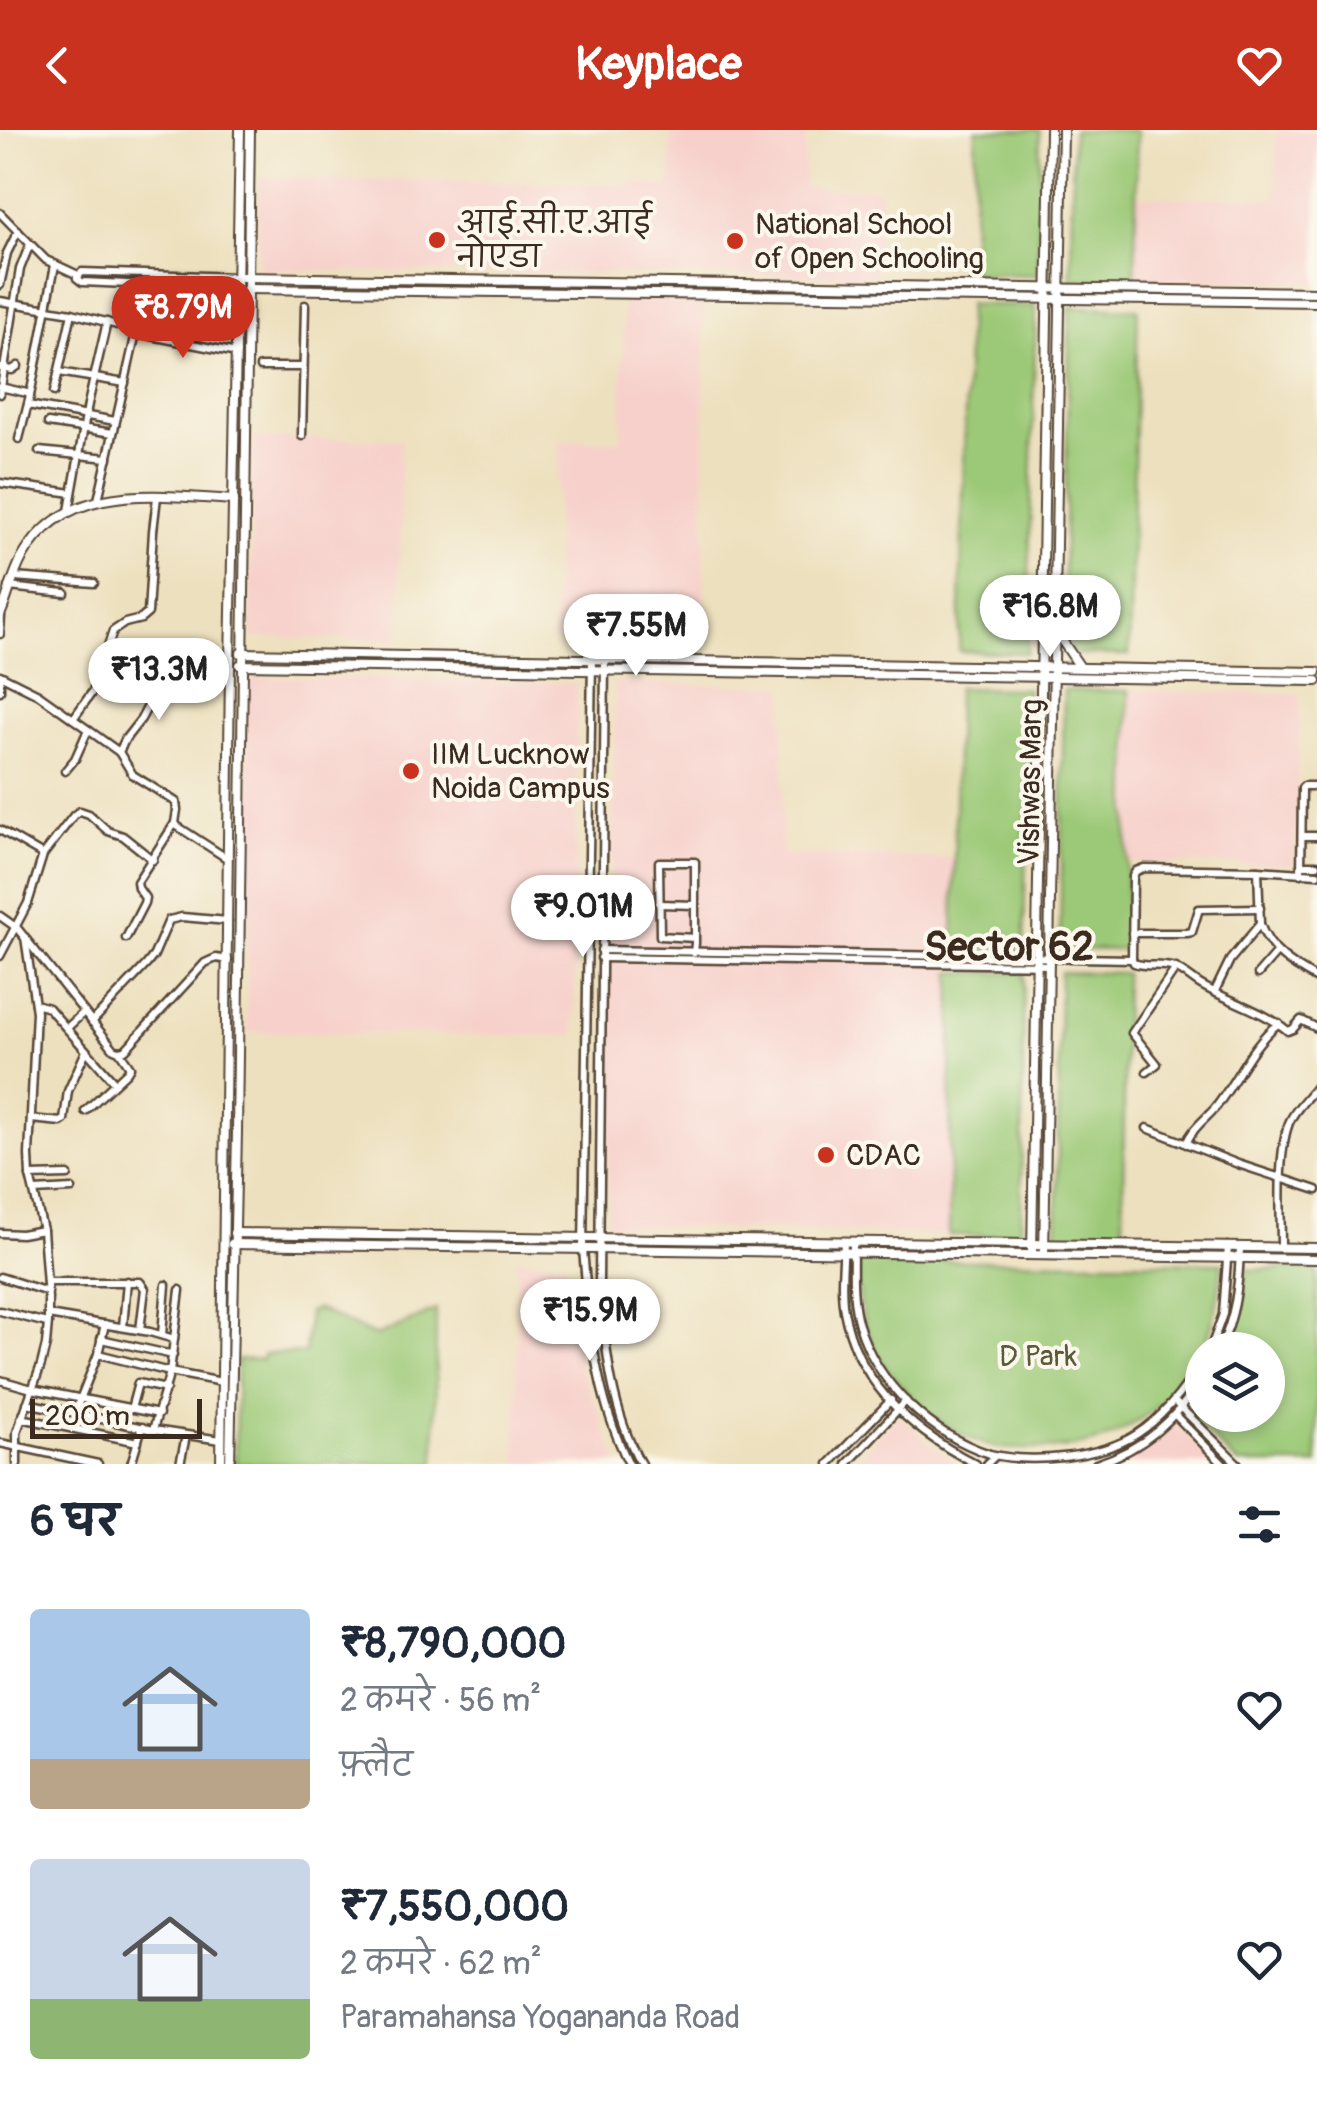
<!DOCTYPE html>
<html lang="hi">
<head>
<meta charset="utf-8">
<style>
  :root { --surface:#fff; --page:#f6f6f7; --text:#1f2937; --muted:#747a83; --accent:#c8321e }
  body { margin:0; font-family:Pangolin,"Playpen Sans Deva",sans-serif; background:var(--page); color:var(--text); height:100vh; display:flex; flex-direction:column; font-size:38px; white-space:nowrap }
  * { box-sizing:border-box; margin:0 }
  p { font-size:32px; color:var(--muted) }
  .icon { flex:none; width:55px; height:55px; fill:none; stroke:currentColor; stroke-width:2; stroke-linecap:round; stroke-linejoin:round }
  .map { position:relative; height:1334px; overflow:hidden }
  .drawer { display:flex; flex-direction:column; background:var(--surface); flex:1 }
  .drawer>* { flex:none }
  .buttons { position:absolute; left:1185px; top:1202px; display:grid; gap:20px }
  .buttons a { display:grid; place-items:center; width:100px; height:100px; border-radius:50%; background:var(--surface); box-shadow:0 5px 15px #0003; font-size:50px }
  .scale { position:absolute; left:30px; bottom:25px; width:172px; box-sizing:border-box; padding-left:10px; border:5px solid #3b2a1e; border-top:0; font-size:28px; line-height:35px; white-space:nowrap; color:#3b2a1e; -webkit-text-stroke:8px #fbf7ec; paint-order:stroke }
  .price { position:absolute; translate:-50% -85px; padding:0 22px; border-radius:35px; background:#fff; color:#222; font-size:32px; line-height:65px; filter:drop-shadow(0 2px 5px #0008) }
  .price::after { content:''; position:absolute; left:50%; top:60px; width:30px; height:22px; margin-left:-15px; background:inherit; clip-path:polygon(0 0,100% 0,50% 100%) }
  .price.current { background:var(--accent); color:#fff }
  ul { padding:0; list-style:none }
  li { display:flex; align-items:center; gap:30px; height:250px; padding:0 30px }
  li span { display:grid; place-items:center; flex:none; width:280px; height:200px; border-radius:10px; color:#555 }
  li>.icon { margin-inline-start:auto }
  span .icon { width:120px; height:120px; fill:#fffc; stroke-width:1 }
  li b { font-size:42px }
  h2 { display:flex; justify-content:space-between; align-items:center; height:120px; padding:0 30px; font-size:42px }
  header { display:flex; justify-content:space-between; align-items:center; height:130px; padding:0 30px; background:var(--accent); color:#fff; font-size:45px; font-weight:700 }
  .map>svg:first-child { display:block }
</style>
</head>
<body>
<header><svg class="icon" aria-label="back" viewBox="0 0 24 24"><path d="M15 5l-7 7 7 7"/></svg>Keyplace<svg class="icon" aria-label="heart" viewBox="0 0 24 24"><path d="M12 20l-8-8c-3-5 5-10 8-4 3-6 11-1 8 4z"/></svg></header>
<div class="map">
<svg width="1317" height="1334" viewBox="0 0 1317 1334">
  <rect width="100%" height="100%" fill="#fbf7ec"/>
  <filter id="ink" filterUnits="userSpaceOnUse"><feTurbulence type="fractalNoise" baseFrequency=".01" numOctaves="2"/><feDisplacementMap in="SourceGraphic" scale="20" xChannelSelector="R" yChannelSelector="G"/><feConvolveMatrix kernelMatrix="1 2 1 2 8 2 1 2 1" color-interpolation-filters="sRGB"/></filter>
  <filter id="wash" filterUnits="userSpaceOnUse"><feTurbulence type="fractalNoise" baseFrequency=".0048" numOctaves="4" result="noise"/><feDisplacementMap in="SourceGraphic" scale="40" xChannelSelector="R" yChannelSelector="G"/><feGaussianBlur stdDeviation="2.25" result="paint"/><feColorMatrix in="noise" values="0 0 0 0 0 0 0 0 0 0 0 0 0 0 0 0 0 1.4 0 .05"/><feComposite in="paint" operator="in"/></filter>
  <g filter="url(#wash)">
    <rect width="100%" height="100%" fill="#ede0be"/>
    <g fill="#f7d0cb">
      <polygon points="671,0 805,0 804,58 881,59 876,146 258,140 259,48 670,55"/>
      <polygon points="1276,0 1317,0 1317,153 1135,150 1136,66 1275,69"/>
      <polygon points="624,168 704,170 704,518 553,511 559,311 621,311"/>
      <polygon points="252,308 401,310 399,510 251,507"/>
      <polygon points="248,547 577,553 574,906 247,902"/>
      <polygon points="615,552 784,556 782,725 954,729 949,1105 608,1095"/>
      <polygon points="1129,561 1300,564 1295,735 1127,732"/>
      <polygon points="517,1129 565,1133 579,1237 619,1334 516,1334"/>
      <polygon points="899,1285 941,1324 961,1334 852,1334"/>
      <polygon points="1175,1294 1215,1334 1114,1334 1141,1321"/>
    </g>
    <g fill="#9cc977" stroke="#6c7a4a" stroke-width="2.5">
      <polygon points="976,0 1040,0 1038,145 971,144"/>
      <polygon points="1073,0 1137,0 1135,150 1071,150"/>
      <polygon points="968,174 1036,176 1027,523 959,521"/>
      <polygon points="1070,177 1138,179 1129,525 1062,524"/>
      <polygon points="957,558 1028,559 1024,820 953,819"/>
      <polygon points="1064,560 1129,561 1126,820 1060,819"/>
      <polygon points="952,842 1024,843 1021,1106 949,1105"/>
      <polygon points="1060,842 1125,843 1123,1106 1057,1105"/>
      <path d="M858,1130L1222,1133C1220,1160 1216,1190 1204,1215C1182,1262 1136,1302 1086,1314C1066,1319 1045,1319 1025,1319C1015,1318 1004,1319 995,1317C964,1310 933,1289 911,1266C871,1226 856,1188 858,1130Z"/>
      <polygon points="1317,1138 1317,1334 1238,1334 1189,1285 1202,1267 1202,1285 1268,1285 1268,1220 1225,1220 1240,1174 1246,1140"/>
      <polygon points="317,1179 376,1206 436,1180 435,1334 235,1334 237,1230 263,1229 263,1224 305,1223 309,1182"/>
    </g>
  </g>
  <g filter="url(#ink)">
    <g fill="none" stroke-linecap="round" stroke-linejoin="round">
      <g stroke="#564536" stroke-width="11">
        <g id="minor">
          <polyline points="0,83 46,130 78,145"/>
          <polyline points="0,155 7,123 18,101"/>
          <polyline points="238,159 82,152 77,148 82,142 238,147"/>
          <polyline points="0,171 72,183 132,199 136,203 237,223"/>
          <polyline points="260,237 303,237"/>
          <polyline points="1,238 12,240 18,236"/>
          <polyline points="59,242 125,253"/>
          <polyline points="0,257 27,263 30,266 19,309"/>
          <polyline points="54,262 72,183"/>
          <polyline points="0,264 20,139 30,114"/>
          <polyline points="30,266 55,135"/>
          <polyline points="28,275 115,291"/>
          <polyline points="48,293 113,303"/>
          <polyline points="302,306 305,175"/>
          <polyline points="39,321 108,328"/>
          <polyline points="0,353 72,363"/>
          <polyline points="98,370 136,203"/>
          <polyline points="69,381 88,274 107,192"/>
          <polyline points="14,447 94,453"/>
          <polyline points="9,457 65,463"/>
          <polyline points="0,504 1,486"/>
          <path d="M592,529L583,1119C589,1192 595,1267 629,1334"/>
          <path d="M605,529L599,1152C605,1212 610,1280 641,1334"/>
          <polyline points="0,545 38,564 69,586 119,622 133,645 176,672 177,680 175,693 177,696 228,729"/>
          <polyline points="0,550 0,561"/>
          <polyline points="73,589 93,561 113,501 125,493 141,489 148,483 153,401 157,367"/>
          <polyline points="119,622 126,608 141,589 164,546"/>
          <polyline points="65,641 75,629 88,600"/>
          <polyline points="0,700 43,725"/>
          <polyline points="1302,706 1317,706"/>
          <polyline points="1301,735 1317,735"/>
          <polyline points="1258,740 1260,794"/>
          <polyline points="1301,744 1302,658 1304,656 1317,656"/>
          <polyline points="659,774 695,775"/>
          <polyline points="0,786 17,798 114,919 119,921 130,937 127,942 85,981"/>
          <polyline points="1132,803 1187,803 1192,802 1199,779 1260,778"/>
          <polyline points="126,808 144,773 145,768 138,758 137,752 175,693"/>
          <polyline points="601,820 1132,829 1133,746 1136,741 1144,738 1258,740 1317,744"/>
          <polyline points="694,823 695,813 695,732 659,732 660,806 695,808"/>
          <polyline points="0,826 28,773 43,725 74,685 80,681 89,684 108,701 123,706 153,730"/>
          <polyline points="601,828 1049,835"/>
          <path d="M1132,829L1134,833C1146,838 1161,833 1174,838C1184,841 1192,850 1201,855C1230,872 1262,880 1288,901L1293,899L1301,890L1317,898"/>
          <polyline points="1258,844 1277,822"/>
          <path d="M1215,861L1230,830L1260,794C1270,822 1292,835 1317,849"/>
          <polyline points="35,874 49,878 53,883 115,953"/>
          <polyline points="92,892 147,834 154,825 169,790 182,787 228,791"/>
          <polyline points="67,898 84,882"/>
          <polyline points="119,921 125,920 205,833 216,828 228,830"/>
          <polyline points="1147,942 1157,934 1132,903 1176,838"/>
          <polyline points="31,989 61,992 64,990 68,961 86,921"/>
          <polyline points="1147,998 1238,1034 1317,1060"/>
          <path d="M1186,1014C1193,997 1205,990 1216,977C1237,950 1251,914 1279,893"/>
          <polyline points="30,1046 68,1045"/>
          <polyline points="34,1061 72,1059"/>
          <polyline points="0,1103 21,1104 43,1100"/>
          <path d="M844,1112C843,1135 840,1159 844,1181C858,1255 913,1302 976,1334"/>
          <path d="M853,1112C853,1139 851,1169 859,1195C877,1255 932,1305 990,1324C1032,1334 1100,1328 1137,1304C1165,1286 1185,1259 1202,1231"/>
          <path d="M1281,1118C1281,1083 1277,1025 1289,993C1295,978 1308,968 1317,955"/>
          <polyline points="0,1147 48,1162"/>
          <polyline points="47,1152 140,1152 145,1159 140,1200"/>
          <polyline points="180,1160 170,1242 153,1300 221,1310"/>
          <polyline points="0,1181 47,1193"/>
          <polyline points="48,1185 150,1202 174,1209"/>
          <polyline points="123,1197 127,1151"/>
          <polyline points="162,1205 166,1155"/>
          <polyline points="101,1209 173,1225"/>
          <polyline points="1210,1220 1223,1184 1228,1116"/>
          <path d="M1219,1220C1236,1187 1239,1153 1240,1117"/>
          <polyline points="98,1224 170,1242 222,1252"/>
          <polyline points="0,1250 32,1259 159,1284"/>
          <polyline points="1174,1271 1238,1334"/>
          <polyline points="27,1273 153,1300"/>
          <polyline points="131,1279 138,1253 166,1259"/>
          <polyline points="75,1282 98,1224 105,1194"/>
          <polyline points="1175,1285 1223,1334"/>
          <polyline points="21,1288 138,1312"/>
          <polyline points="0,1313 98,1334"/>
          <polyline points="17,1334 17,1302 41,1235 46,1215 48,1193 48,1168 43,1100 30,1046 29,1025 36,882 25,807"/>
          <polyline points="131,1334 142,1297"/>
          <polyline points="180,1334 186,1306"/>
          <polyline points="829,1334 891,1270"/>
          <polyline points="847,1334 906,1271"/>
          <polyline points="987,1334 995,1326"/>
          <path d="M1096,1334C1144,1319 1175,1290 1202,1248"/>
        </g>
      </g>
      <g stroke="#564536" stroke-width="12">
        <g id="tertiary">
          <polyline points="243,147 1317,162"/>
          <polyline points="247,159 1317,172"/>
          <path d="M0,485C7,471 12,446 22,428C66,349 158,366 234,370"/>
          <polyline points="1057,503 1080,537"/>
          <polyline points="241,523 1317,542"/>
          <polyline points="240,535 1317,551"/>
          <polyline points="234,1103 1317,1118"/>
          <polyline points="232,1114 1317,1129"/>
          <polyline points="1032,1125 1050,0"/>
          <polyline points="1044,1125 1063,0"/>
          <polyline points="221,1334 230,535 240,0"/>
          <polyline points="230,1334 237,1002 250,0"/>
        </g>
      </g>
      <use href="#minor" stroke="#fff" stroke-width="6"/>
      <use href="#tertiary" stroke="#fff" stroke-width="8"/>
    </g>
  </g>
  <g fill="#c8321e" stroke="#fbf7ec" stroke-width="4">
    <circle cx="437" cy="110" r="10"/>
    <circle cx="735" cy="111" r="10"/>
    <circle cx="411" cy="641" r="10"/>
    <circle cx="826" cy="1025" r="10"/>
  </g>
  <g text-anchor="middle" stroke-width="8" stroke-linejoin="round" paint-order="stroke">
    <g font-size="30" fill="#3b2a1e" stroke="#fbf7ec" text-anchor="start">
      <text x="457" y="103">आई.सी.ए.आई<tspan x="457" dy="34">नोएडा</tspan></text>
      <text x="755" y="104">National School<tspan x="755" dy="34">of Open Schooling</tspan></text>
      <text x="431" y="634">IIM Lucknow<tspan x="431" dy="34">Noida Campus</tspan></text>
      <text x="846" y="1035">CDAC</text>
    </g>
    <g font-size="30" fill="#3b2a1e" stroke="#fbf7ec">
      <text transform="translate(1030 652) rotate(-89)" y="10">Vishwas Marg</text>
    </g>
    <g font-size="30" fill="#585a39" stroke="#fbf7ec">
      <text x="1038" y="1236">D Park</text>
    </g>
    <g font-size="40" font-weight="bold" fill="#3b2a1e" stroke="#fbf7ec">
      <text x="1009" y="830">Sector 62</text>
    </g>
  </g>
</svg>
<div class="buttons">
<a><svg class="icon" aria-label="layers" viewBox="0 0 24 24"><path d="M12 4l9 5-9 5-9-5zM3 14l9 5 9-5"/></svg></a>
</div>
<div class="scale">200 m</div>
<b class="price current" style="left:183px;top:231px">₹8.79M</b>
<b class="price" style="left:1050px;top:530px">₹16.8M</b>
<b class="price" style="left:636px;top:549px">₹7.55M</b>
<b class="price" style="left:159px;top:593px">₹13.3M</b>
<b class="price" style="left:583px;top:830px">₹9.01M</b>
<b class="price" style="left:590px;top:1234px">₹15.9M</b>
</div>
<section class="drawer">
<h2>6 घर<svg class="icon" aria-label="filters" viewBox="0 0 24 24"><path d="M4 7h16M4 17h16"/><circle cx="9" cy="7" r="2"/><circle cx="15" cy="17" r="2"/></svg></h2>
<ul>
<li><span style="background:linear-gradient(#a9c7e8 75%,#b9a48a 0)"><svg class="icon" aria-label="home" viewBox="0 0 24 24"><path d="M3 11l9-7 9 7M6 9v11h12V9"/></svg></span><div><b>₹8,790,000</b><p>2 कमरे · 56 m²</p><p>फ़्लैट</p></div><svg class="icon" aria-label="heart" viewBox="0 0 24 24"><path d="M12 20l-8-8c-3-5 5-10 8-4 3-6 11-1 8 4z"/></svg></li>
<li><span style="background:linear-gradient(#c9d6e8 70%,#8fb573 0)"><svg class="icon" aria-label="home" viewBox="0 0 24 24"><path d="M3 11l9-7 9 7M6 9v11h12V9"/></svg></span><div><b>₹7,550,000</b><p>2 कमरे · 62 m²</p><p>Paramahansa Yogananda Road</p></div><svg class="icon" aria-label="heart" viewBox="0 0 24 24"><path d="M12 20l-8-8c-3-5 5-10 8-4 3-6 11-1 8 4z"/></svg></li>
</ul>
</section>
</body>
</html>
